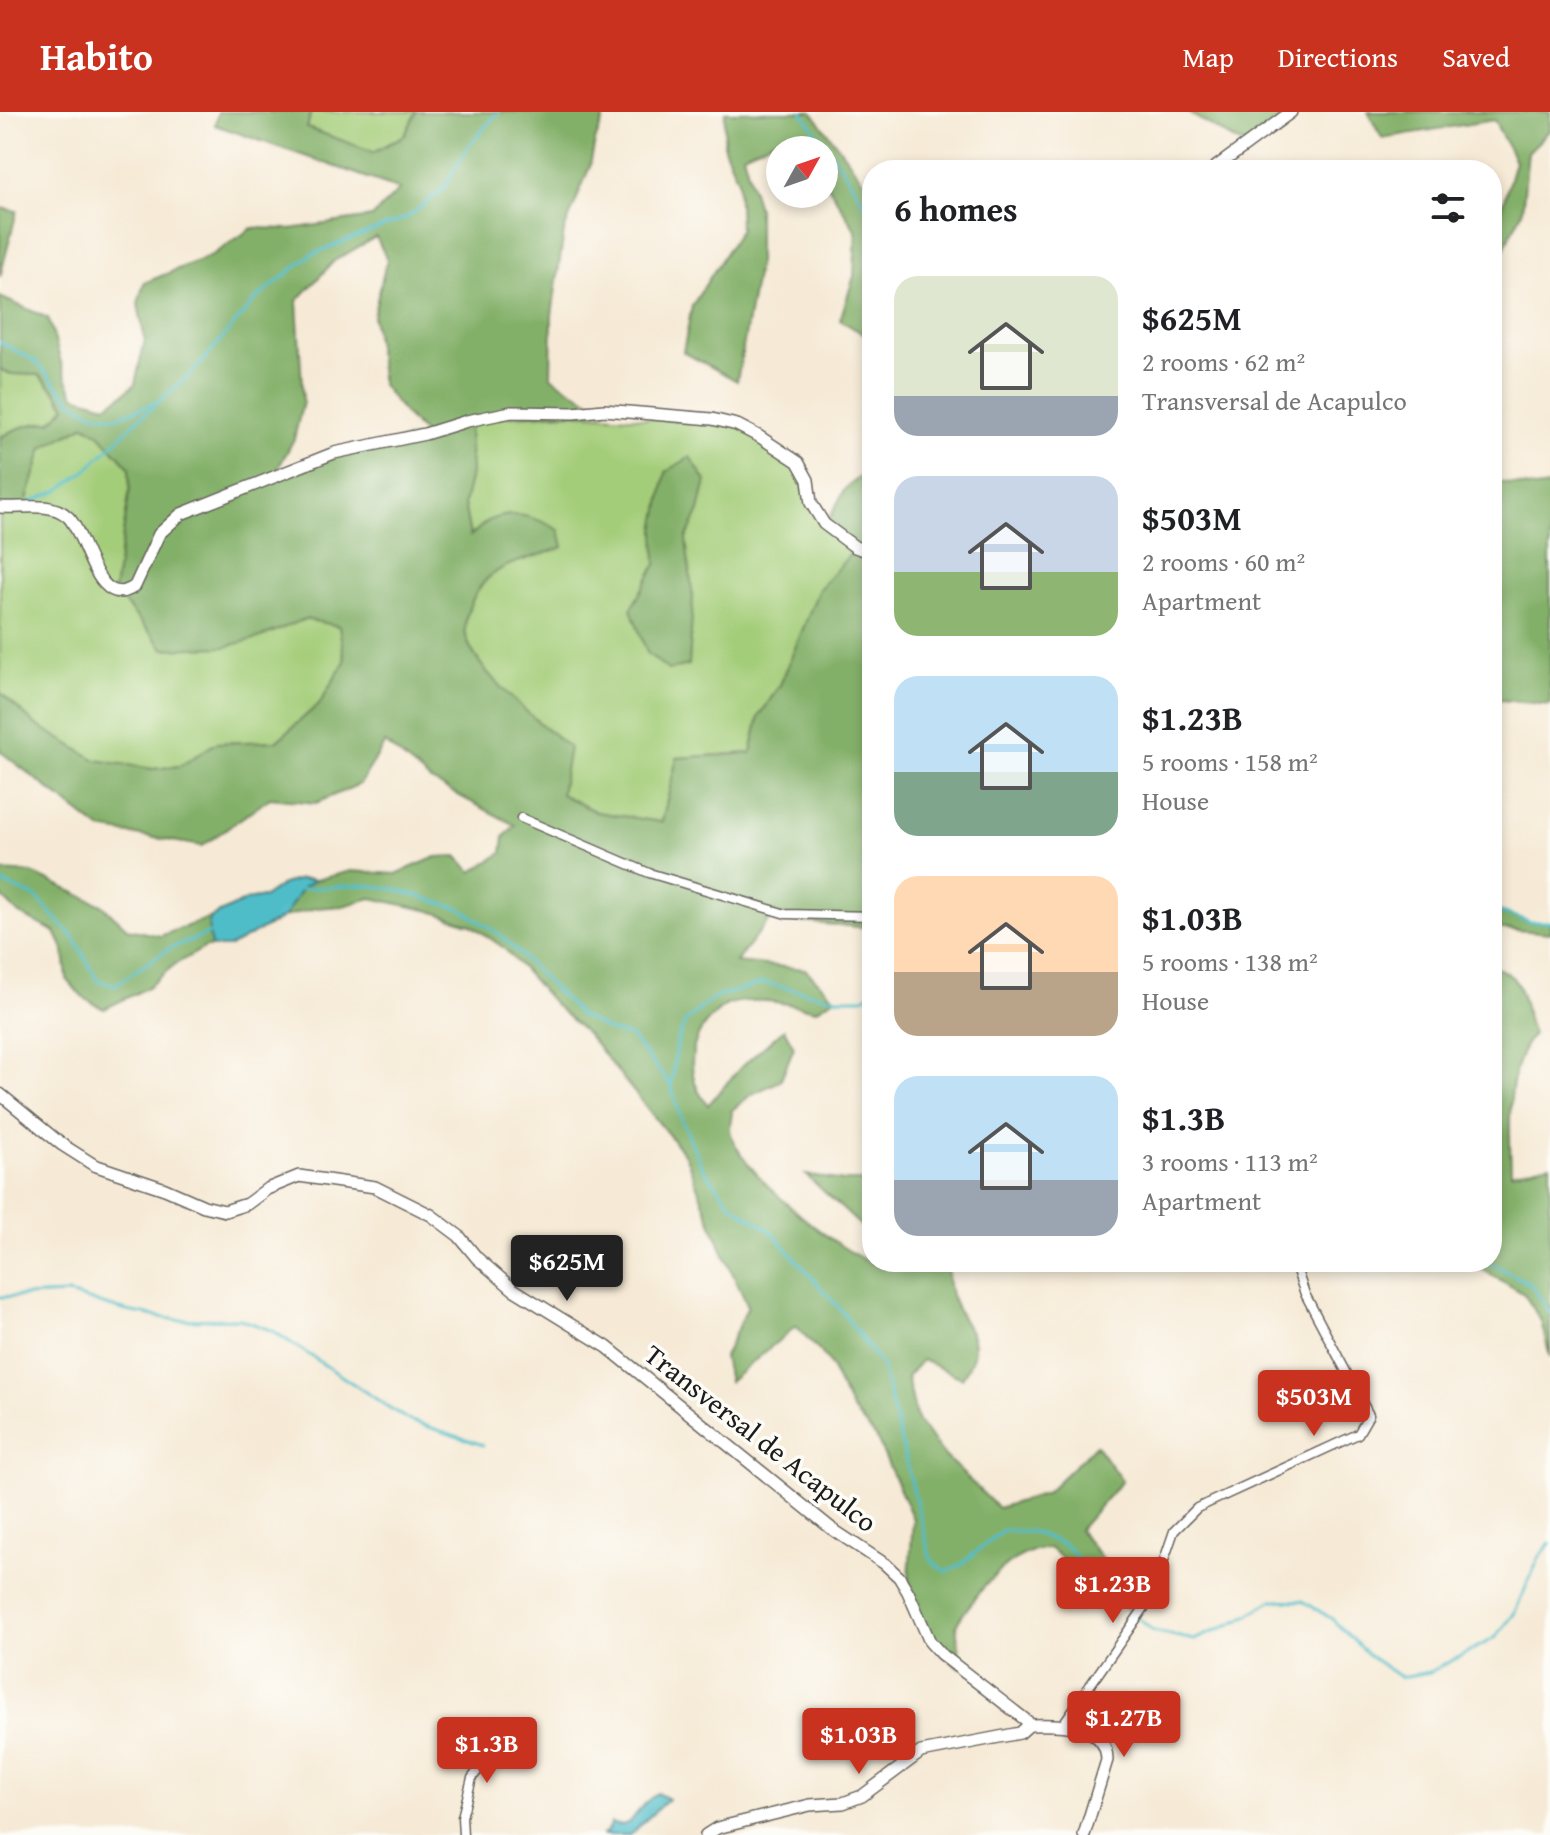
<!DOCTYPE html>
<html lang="en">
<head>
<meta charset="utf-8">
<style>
  :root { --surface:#fff; --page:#f6f6f6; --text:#202124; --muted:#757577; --accent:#c8321e }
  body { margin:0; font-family:"Gentium Book Plus",serif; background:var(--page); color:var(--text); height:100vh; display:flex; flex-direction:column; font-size:30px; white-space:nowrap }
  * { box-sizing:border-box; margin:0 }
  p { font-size:26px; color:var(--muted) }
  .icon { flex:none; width:44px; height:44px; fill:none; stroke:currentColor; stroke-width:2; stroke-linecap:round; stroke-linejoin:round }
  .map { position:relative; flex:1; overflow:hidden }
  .sheet { position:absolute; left:862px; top:48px; width:640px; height:1112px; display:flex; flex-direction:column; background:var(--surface); border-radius:32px; box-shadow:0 4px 12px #0003 }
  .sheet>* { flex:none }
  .needle { width:52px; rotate:50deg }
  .controls { position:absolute; left:766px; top:24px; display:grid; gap:16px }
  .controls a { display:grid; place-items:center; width:72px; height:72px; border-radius:50%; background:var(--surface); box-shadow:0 4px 12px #0003; font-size:40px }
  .price { position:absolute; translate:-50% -68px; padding:0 18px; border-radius:8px; background:var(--accent); color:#fff; font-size:26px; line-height:52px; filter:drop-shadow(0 2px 4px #0008) }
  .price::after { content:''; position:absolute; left:50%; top:48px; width:24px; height:18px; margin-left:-12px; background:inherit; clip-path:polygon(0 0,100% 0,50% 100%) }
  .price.on { background:#222; color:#fff }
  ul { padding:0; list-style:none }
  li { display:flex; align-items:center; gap:24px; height:200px; padding:0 32px }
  li span { display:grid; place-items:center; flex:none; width:224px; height:160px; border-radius:24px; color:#555 }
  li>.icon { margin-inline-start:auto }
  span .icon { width:96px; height:96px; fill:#fffc; stroke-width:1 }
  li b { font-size:34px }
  h2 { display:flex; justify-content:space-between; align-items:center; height:96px; padding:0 32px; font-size:34px }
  header { display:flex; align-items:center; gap:48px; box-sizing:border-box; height:112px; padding:0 40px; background:var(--accent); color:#fff }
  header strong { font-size:38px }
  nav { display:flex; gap:44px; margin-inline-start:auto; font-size:28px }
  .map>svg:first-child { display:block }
</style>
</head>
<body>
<header>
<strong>Habito</strong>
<nav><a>Map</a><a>Directions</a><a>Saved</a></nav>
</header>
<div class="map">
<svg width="1550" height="1723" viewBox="0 0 1550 1723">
  <rect width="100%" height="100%" fill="#fdfcf7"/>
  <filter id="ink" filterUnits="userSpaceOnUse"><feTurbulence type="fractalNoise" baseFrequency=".0125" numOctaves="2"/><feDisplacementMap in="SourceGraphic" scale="16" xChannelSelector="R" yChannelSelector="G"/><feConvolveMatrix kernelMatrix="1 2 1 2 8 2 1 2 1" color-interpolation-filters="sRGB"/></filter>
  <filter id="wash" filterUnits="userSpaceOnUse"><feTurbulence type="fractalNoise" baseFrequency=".006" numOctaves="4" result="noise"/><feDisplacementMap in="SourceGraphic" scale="32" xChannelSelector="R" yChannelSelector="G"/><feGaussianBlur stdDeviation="1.8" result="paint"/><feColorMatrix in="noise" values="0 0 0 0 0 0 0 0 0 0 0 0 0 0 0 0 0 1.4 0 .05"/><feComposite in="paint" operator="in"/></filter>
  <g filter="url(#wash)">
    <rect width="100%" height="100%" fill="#f6ead6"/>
    <g fill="#a4cd79" stroke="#60744a" stroke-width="2">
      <polygon points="311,0 416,0 405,23 374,40 307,16"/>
      <path d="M0,257L11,262L39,263L55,279L66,296L51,310C32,311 16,315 0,326Z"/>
      <path d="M573,301L737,313L798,350L816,401L856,436L798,529L781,571L759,605L751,641L677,646L662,711L596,700L560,682L568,635C540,612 478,562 467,527C460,508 474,479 488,466C508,448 539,445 563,435L470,425L464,392L471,362L469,310L492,305Z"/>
      <polygon points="85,313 98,321 129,355 130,377 114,479 258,526 305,507 339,514 345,549 320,591 277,629 216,631 180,654 153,657 96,648 35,612 0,580 0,396 24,397 43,336"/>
    </g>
    <g fill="#83b069" stroke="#506642" stroke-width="2" fill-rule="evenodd">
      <path d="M218,0H311L307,16L374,40L405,23L416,0H606L595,29L590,54L564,119L552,203L551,265L606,299L513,301L469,310L471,362L464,392L470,424C476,420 483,411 490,408C515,397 538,406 559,418L563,435C539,445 508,448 488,466C474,479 460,508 467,528C478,562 540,612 569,635L561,682L596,700L662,710L677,646L751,641L759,605L781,571L819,477L856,436L826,413L845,377L872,355V816L788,809L772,804L736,850L805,857L835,886L816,898C788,892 757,884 729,892C723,894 718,899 714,903C687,927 685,966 708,993L741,955L784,917L794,935L780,969L752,982L732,998C732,1004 730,1011 730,1017C734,1056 841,1143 878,1153L879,1150H947C948,1160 948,1173 951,1183C962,1218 990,1225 962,1266L922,1248L907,1265L917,1308L945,1344L998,1396L1046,1381L1096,1333L1122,1369L1079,1418L1112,1459L1119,1489L1049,1436C1043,1437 1035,1437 1030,1440C998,1452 973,1486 956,1513L961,1556L941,1542L908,1480L913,1407L876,1325L852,1298L827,1247L796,1214L729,1270L724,1245L748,1194L724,1143L685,1043L588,923L556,894L504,836L471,813L431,799L371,786L343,794L316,796L284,805L229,835H206L174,853L147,876L104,897L82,885L67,867L64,839L55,820L19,802L0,783V759L32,761L102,793L128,817L160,824L212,805L247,788L264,785L283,772L301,767L315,768L351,759L396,762L436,745L457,744L472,760L502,741L504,725L515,713L431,669L385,631L360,672L316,691L270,686L202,734L100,717L0,639V580L35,612L96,648L153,657L180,654L216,631L277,629L320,591L345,549L339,514L305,507L258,526L225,535L164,537L114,479L130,377L129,355L98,321L85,313L43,336L24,397L0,396V326C16,315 32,311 51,310L66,295L55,279L39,263L11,262L0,257V185L48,206C57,231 61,261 75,284L106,293L120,285L135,272L145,228L138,192L144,171L212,143L252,116L290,117L372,105L400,77L215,13ZM376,125L387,147L373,204L382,273L405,302L426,323L336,342L273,366L294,327L303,290L297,189L334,149Z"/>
      <polygon points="725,0 812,0 872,80 872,227 840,208 854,164 856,119 824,67 824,38 800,38 787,23 743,42 758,97 758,152 737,269 683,240 692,194 740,118 738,68 724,36"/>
      <polygon points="1187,0 1295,0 1251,32 1238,30"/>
      <polygon points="1368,0 1550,0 1550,18 1528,40 1522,100 1492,161 1492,129 1515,49 1494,8 1382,26"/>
      <polygon points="0,96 17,99 0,165"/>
      <polygon points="690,345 706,369 699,399 686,427 693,487 689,553 668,558 647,541 631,497 656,452 655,418 666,360"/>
      <polygon points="1492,369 1535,376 1550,374 1550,593 1492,587"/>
      <polygon points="1492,797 1530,810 1550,810 1550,821 1492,816"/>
      <path d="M1493,855C1527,863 1521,894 1533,922C1504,957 1510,1019 1511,1061L1550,1052V1245L1541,1209L1524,1182L1470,1150H1492Z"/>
      <polygon points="806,1063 844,1069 872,1069 872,1129 863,1116"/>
    </g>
    <g fill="#4fbdc8" stroke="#366c72" stroke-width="2">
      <polygon points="301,767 315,768 302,776 284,805 229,835 211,835 208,812 212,805 247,788 264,785 283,772"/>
      <path d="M657,1681L668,1687L630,1723H602L606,1721L611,1711C628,1718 633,1706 642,1694C646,1689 653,1685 657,1681Z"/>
    </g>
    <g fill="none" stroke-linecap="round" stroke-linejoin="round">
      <g stroke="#4fbdc8" stroke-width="3">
        <polyline points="802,0 842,56 872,104"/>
        <polyline points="0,230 35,249 72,290 92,301 117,305 155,291"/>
        <polyline points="30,390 58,379 87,358 130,315 196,257 256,187 289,160 312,142 408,105 442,78 468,35 498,0"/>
        <polyline points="0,770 36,785 74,826 98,869 115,873 168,837 213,820"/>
        <polyline points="298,777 364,773 395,777 461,797 502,824 581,904 610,919 630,924 671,973 679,1001 702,1055 732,1093 772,1120 840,1197 882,1254 931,1448 946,1460 959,1454 1003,1418 1033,1420 1065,1433 1119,1489 1153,1519 1194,1528 1240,1508 1273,1488 1303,1489 1332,1507 1368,1543 1400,1565 1430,1560 1495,1526 1514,1502 1539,1446 1550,1431"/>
        <polyline points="1492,797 1530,810 1550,810"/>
        <polyline points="671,972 678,927 685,910 713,886 763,871 835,886 863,886 872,881"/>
        <polyline points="1489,1150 1532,1173 1550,1201"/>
        <polyline points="0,1185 68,1182 127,1199 177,1208 240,1207 273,1219 408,1308 483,1333"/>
      </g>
    </g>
  </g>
  <g filter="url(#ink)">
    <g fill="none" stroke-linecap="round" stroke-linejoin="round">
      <g stroke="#68645d" stroke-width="11">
        <g id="street">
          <polyline points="521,706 649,761 786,802 872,804"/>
          <polyline points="1063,1612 1151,1486 1174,1419 1197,1396 1358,1322 1369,1303 1305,1182 1294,1150"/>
          <polyline points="463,1723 462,1705 472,1666 503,1627"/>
        </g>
      </g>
      <g stroke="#68645d" stroke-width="14">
        <g id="secondary">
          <polyline points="1212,58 1291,0"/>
          <path d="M0,395C21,397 50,389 67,404C86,419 96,502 135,474L159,422L181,402L334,341L425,322L467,309L511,300L573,301L604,298L712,307L737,313L760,325L798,350L808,368L811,391L824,412L855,435L872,441"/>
          <polyline points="0,982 61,1032 94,1053 165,1077 204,1094 225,1099 247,1092 267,1077 299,1064 375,1075 431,1103 459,1124 477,1146 513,1177 607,1235 832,1417 885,1452 899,1465 908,1480 930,1530 941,1542 1027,1609 1029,1613"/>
          <path d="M1029,1613C1056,1612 1107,1610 1107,1648L1084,1723"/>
          <polyline points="706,1723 717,1716 810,1693 843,1691 862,1684 921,1640 1020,1621 1029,1613"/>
        </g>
      </g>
      <use href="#street" stroke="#fff" stroke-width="8"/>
      <use href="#secondary" stroke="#fff" stroke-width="11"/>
    </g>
  </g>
  <g text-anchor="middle" stroke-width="7" stroke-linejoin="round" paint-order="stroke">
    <g font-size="28" fill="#1c1c1c" stroke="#fdfcf7">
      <text transform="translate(761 1326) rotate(38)" y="10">Transversal de Acapulco</text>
    </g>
  </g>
</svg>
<div class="controls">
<a><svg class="needle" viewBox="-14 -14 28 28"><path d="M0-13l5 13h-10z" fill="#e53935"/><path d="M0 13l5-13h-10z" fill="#757577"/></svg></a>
</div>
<b class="price on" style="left:567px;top:1191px">$625M</b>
<b class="price" style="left:1314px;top:1326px">$503M</b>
<b class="price" style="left:1113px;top:1513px">$1.23B</b>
<b class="price" style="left:1124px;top:1647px">$1.27B</b>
<b class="price" style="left:859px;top:1664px">$1.03B</b>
<b class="price" style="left:487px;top:1673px">$1.3B</b>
<section class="sheet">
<h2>6 homes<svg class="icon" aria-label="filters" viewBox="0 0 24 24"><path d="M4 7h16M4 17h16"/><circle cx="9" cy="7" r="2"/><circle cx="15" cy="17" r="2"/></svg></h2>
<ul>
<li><span style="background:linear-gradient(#dfe7d0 75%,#9aa5b1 0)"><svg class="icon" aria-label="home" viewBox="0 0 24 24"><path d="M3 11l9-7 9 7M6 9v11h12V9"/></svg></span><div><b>$625M</b><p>2 rooms · 62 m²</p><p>Transversal de Acapulco</p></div></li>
<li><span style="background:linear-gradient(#c9d6e8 60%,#8fb573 0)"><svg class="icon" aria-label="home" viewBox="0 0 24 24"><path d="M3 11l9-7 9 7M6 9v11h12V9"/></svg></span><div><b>$503M</b><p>2 rooms · 60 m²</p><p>Apartment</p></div></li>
<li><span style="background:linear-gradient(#bfe0f5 60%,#7fa58c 0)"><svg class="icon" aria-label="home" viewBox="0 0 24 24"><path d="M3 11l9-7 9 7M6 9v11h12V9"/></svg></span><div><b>$1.23B</b><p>5 rooms · 158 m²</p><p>House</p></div></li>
<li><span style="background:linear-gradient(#ffd9b3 60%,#b9a48a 0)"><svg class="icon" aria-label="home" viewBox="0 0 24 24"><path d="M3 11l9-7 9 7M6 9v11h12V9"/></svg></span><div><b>$1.03B</b><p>5 rooms · 138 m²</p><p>House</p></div></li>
<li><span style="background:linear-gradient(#bfe0f5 65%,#9aa5b1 0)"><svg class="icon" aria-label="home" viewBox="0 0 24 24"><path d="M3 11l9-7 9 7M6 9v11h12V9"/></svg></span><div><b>$1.3B</b><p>3 rooms · 113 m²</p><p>Apartment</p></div></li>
</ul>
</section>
</div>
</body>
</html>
